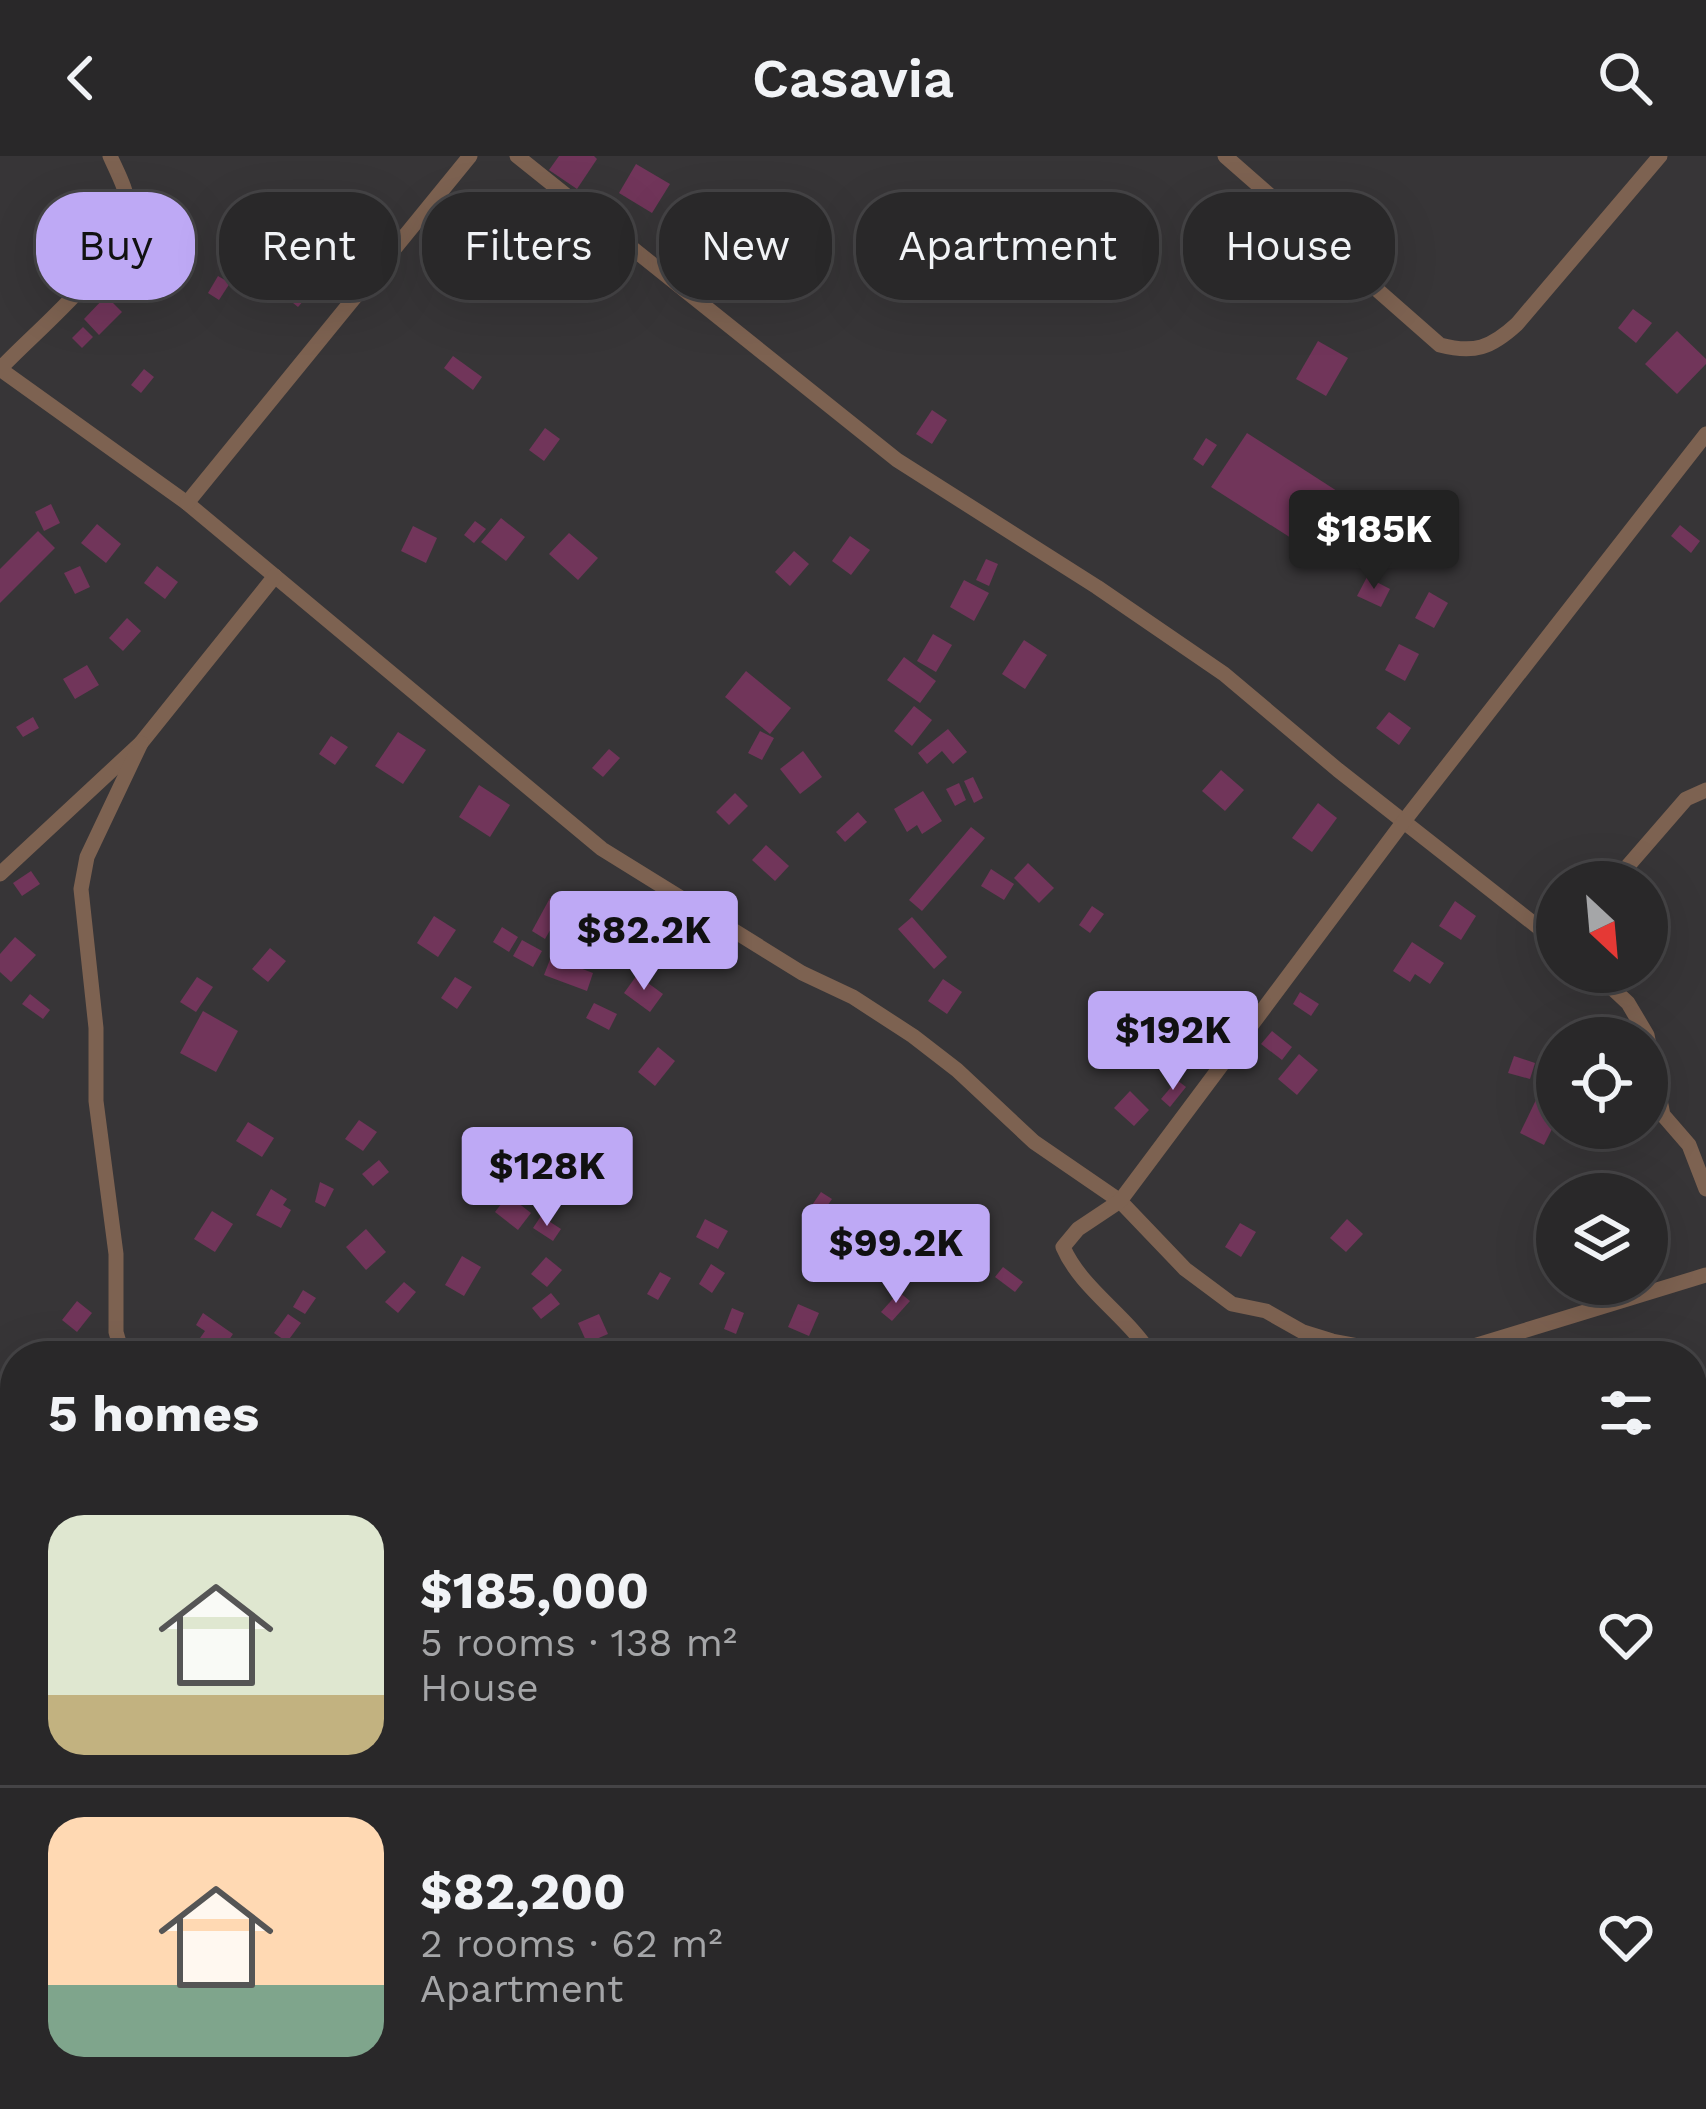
<!DOCTYPE html>
<html lang="en">
<head>
<meta charset="utf-8">
<style>
  :root { --surface:#292829; --page:#353435; --text:#f1f3f6; --muted:#a5a6a8; --line:#454446; --accent:#bea9f5 }
  body { margin:0; font-family:"Work Sans",sans-serif; background:var(--page); color:var(--text); height:100vh; display:flex; flex-direction:column; font-size:45px; white-space:nowrap }
  * { box-sizing:border-box; margin:0 }
  p { font-size:39px; color:var(--muted) }
  .icon { flex:none; width:66px; height:66px; fill:none; stroke:currentColor; stroke-width:2; stroke-linecap:round; stroke-linejoin:round }
  .map { position:relative; flex:1; overflow:hidden }
  .sheet { position:absolute; left:0px; top:1185px; width:1707px; height:768px; display:flex; flex-direction:column; background:var(--surface); border-radius:48px 48px 0 0; box-shadow:0 12px 48px #0002,0 0 0 3px var(--line) }
  .sheet>* { flex:none }
  .hud { position:absolute; left:36px; top:36px; width:1635px; height:108px; display:flex; gap:24px }
  .needle { width:78px; rotate:154deg }
  .controls { position:absolute; left:1536px; top:705px; display:grid; gap:24px }
  .controls a { display:grid; place-items:center; width:132px; height:132px; border-radius:50%; background:var(--surface); box-shadow:0 12px 48px #0002,0 0 0 3px var(--line); font-size:60px }
  .price { position:absolute; translate:-50% -102px; padding:0 27px; border-radius:12px; background:var(--accent); color:#111; font-size:39px; line-height:78px; filter:drop-shadow(0 3px 6px #0008) }
  .price::after { content:''; position:absolute; left:50%; top:72px; width:36px; height:27px; margin-left:-18px; background:inherit; clip-path:polygon(0 0,100% 0,50% 100%) }
  .price.active { background:#222; color:#fff }
  ul { padding:0; list-style:none }
  li { display:flex; align-items:center; gap:36px; height:300px; padding:0 48px }
  li+li { border-top:3px solid var(--line) }
  li span { display:grid; place-items:center; flex:none; width:336px; height:240px; border-radius:36px; color:#555 }
  li>.icon { margin-inline-start:auto }
  span .icon { width:144px; height:144px; fill:#fffc; stroke-width:1 }
  li b { font-size:51px }
  h2 { display:flex; justify-content:space-between; align-items:center; height:144px; padding:0 48px; font-size:51px }
  .pill { padding:0 42px; border-radius:48px; background:var(--surface); box-shadow:0 12px 48px #0002,0 0 0 3px var(--line); font-size:42px; line-height:108px }
  .pill.active { background:var(--accent); color:#111 }
  header { display:flex; justify-content:space-between; align-items:center; height:156px; padding:0 48px; background:var(--surface); font-size:54px; font-weight:600 }
  .map>svg:first-child { display:block }
</style>
</head>
<body>
<header><svg class="icon" aria-label="back" viewBox="0 0 24 24"><path d="M15 5l-7 7 7 7"/></svg>Casavia<svg class="icon" aria-label="search" viewBox="0 0 24 24"><circle cx="10" cy="10" r="6"/><path d="M15 15l6 6"/></svg></header>
<div class="map">
<svg width="1706" height="1953" viewBox="0 0 1706 1953">
  <rect width="100%" height="100%" fill="#373537"/>
  <polygon fill="#08222e" points="1706,1654 1706,1717 1692,1725 1692,1656"/>
  <g fill="#71355a">
    <polygon points="559,0 594,0 597,3 577,33 549,14"/>
    <polygon points="636,8 670,28 652,57 619,37"/>
    <polygon points="686,44 715,65 696,92 667,72"/>
    <polygon points="1050,53 1079,72 1059,100 1031,80"/>
    <polygon points="735,83 771,108 754,134 717,108"/>
    <polygon points="151,95 165,116 144,131 129,110"/>
    <polygon points="301,116 317,129 298,151 282,138"/>
    <polygon points="218,120 230,127 219,144 208,137"/>
    <polygon points="106,140 122,156 99,179 84,163"/>
    <polygon points="1633,153 1652,167 1636,187 1618,172"/>
    <polygon points="83,171 93,181 82,192 72,182"/>
    <polygon points="1677,175 1706,203 1706,208 1677,238 1645,208"/>
    <polygon points="1318,185 1348,202 1326,240 1296,223"/>
    <polygon points="453,200 482,221 473,234 444,212"/>
    <polygon points="144,213 154,221 141,237 131,229"/>
    <polygon points="932,254 947,264 932,288 916,278"/>
    <polygon points="545,272 560,283 544,305 529,294"/>
    <polygon points="1247,277 1337,335 1302,389 1211,331"/>
    <polygon points="1206,282 1217,289 1203,310 1193,303"/>
    <polygon points="51,348 60,367 44,375 35,356"/>
    <polygon points="501,362 525,381 506,405 481,386"/>
    <polygon points="475,365 486,373 474,387 464,379"/>
    <polygon points="97,368 121,388 106,407 81,387"/>
    <polygon points="1680,369 1700,385 1691,397 1671,380"/>
    <polygon points="413,370 437,382 426,407 401,395"/>
    <polygon points="38,375 55,392 0,447 0,413"/>
    <polygon points="569,377 598,402 578,424 549,398"/>
    <polygon points="850,380 870,394 851,419 832,405"/>
    <polygon points="794,395 809,408 790,430 775,416"/>
    <polygon points="986,403 998,408 989,430 976,424"/>
    <polygon points="80,410 90,431 75,438 64,417"/>
    <polygon points="157,410 178,426 165,443 144,427"/>
    <polygon points="1367,421 1390,433 1381,451 1357,440"/>
    <polygon points="964,424 989,437 974,465 950,451"/>
    <polygon points="1429,436 1448,447 1434,472 1415,462"/>
    <polygon points="127,462 141,475 123,495 109,482"/>
    <polygon points="933,478 952,489 936,516 917,505"/>
    <polygon points="1024,484 1047,499 1025,533 1002,518"/>
    <polygon points="1399,488 1419,498 1405,525 1385,514"/>
    <polygon points="904,501 936,525 920,547 887,524"/>
    <polygon points="87,509 99,529 75,543 63,523"/>
    <polygon points="746,515 791,552 770,578 725,541"/>
    <polygon points="914,550 932,564 912,590 894,575"/>
    <polygon points="1389,556 1411,572 1399,589 1376,572"/>
    <polygon points="33,561 39,572 23,581 16,571"/>
    <polygon points="948,573 967,596 953,608 942,595 927,608 918,597"/>
    <polygon points="760,575 774,582 762,604 748,597"/>
    <polygon points="398,576 426,594 403,628 375,610"/>
    <polygon points="331,580 348,591 335,609 319,598"/>
    <polygon points="609,593 620,602 603,621 592,612"/>
    <polygon points="803,595 822,621 800,638 780,613"/>
    <polygon points="1221,614 1244,634 1225,655 1202,635"/>
    <polygon points="973,621 983,642 974,647 964,625"/>
    <polygon points="959,627 966,644 955,650 946,633"/>
    <polygon points="479,629 510,649 490,681 459,661"/>
    <polygon points="923,635 942,665 922,678 917,669 907,676 894,653"/>
    <polygon points="735,637 748,650 729,669 716,656"/>
    <polygon points="1318,647 1337,662 1312,696 1292,682"/>
    <polygon points="858,656 867,666 845,686 836,676"/>
    <polygon points="971,671 985,682 922,755 909,744"/>
    <polygon points="766,689 789,710 775,725 752,704"/>
    <polygon points="1028,707 1054,732 1039,747 1014,722"/>
    <polygon points="991,713 1014,728 1004,744 981,730"/>
    <polygon points="31,715 40,728 22,740 13,727"/>
    <polygon points="550,742 564,750 545,783 532,775"/>
    <polygon points="1455,745 1476,760 1461,784 1439,770"/>
    <polygon points="1092,750 1104,758 1090,777 1079,769"/>
    <polygon points="434,760 456,774 438,801 417,787"/>
    <polygon points="912,761 947,801 934,813 898,773"/>
    <polygon points="502,771 518,781 509,796 493,786"/>
    <polygon points="15,781 36,799 11,826 0,816 0,798"/>
    <polygon points="522,784 542,795 533,811 513,800"/>
    <polygon points="1412,786 1444,807 1430,828 1415,818 1410,826 1393,815"/>
    <polygon points="270,792 286,805 268,826 252,813"/>
    <polygon points="551,801 593,817 587,835 544,819"/>
    <polygon points="637,819 663,838 650,856 624,837"/>
    <polygon points="197,821 213,831 196,856 180,846"/>
    <polygon points="455,821 472,831 457,853 441,842"/>
    <polygon points="943,823 962,836 947,858 928,845"/>
    <polygon points="1300,836 1319,848 1311,860 1293,848"/>
    <polygon points="30,838 50,854 43,863 22,848"/>
    <polygon points="594,847 617,858 609,874 586,862"/>
    <polygon points="203,855 238,875 216,916 180,897"/>
    <polygon points="1272,875 1292,891 1282,904 1261,888"/>
    <polygon points="658,891 675,905 655,930 638,916"/>
    <polygon points="1299,898 1318,914 1297,939 1278,923"/>
    <polygon points="1514,900 1535,907 1530,923 1508,917"/>
    <polygon points="1549,917 1557,920 1557,963 1544,989 1520,977"/>
    <polygon points="1177,924 1186,931 1170,951 1161,943"/>
    <polygon points="1130,935 1149,954 1134,970 1114,952"/>
    <polygon points="359,964 377,976 363,995 345,983"/>
    <polygon points="248,966 274,982 262,1001 236,985"/>
    <polygon points="506,974 523,987 507,1011 489,998"/>
    <polygon points="379,1004 389,1016 373,1030 362,1018"/>
    <polygon points="320,1026 334,1033 325,1051 315,1046"/>
    <polygon points="271,1033 287,1043 283,1049 291,1054 281,1072 256,1059"/>
    <polygon points="821,1036 832,1043 819,1062 808,1055"/>
    <polygon points="508,1039 531,1057 518,1074 495,1056"/>
    <polygon points="212,1055 233,1068 215,1096 194,1083"/>
    <polygon points="541,1060 561,1073 553,1085 533,1072"/>
    <polygon points="705,1063 728,1075 718,1093 696,1081"/>
    <polygon points="1347,1063 1363,1078 1346,1096 1330,1082"/>
    <polygon points="1240,1067 1256,1076 1241,1101 1225,1091"/>
    <polygon points="366,1073 386,1096 366,1114 346,1091"/>
    <polygon points="462,1100 481,1111 464,1140 445,1129"/>
    <polygon points="546,1101 562,1114 547,1131 531,1118"/>
    <polygon points="711,1108 725,1117 712,1137 699,1128"/>
    <polygon points="1003,1111 1023,1126 1015,1136 995,1121"/>
    <polygon points="660,1116 671,1122 658,1144 647,1138"/>
    <polygon points="404,1126 416,1136 398,1157 385,1146"/>
    <polygon points="303,1134 316,1142 305,1158 293,1151"/>
    <polygon points="899,1136 910,1145 892,1165 881,1156"/>
    <polygon points="551,1137 560,1148 541,1163 532,1152"/>
    <polygon points="77,1145 92,1157 77,1176 62,1164"/>
    <polygon points="798,1148 819,1157 809,1180 788,1171"/>
    <polygon points="732,1152 744,1157 736,1178 724,1173"/>
    <polygon points="203,1157 233,1178 218,1200 206,1200 193,1192 205,1175 196,1169"/>
    <polygon points="288,1158 301,1167 287,1186 274,1177"/>
    <polygon points="599,1158 608,1178 587,1187 578,1167"/>
    <polygon points="784,1183 798,1193 793,1200 774,1197"/>
    <polygon points="0,1239 15,1249 15,1266 0,1288"/>
    <polygon points="863,1938 901,1938 887,1953 879,1953"/>
    <polygon points="1404,1938 1431,1938 1420,1953 1408,1953 1398,1946"/>
  </g>
  <g fill="none" stroke-linecap="round" stroke-linejoin="round">
    <g stroke="#7d6251" stroke-width="15">
      <path d="M110,0C117,16 128,35 128,53C129,100 33,177 0,213L187,347L602,693L802,817L853,841L913,880L957,914L1034,986L1120,1045L1185,1113L1232,1148L1266,1155L1303,1176L1332,1185L1413,1200"/>
      <polyline points="517,0 897,304 1097,431 1224,518 1338,614 1557,786"/>
      <path d="M1225,0L1440,189C1474,198 1491,192 1517,168L1660,0"/>
      <polyline points="187,347 470,0"/>
      <polyline points="0,718 141,587 275,420"/>
      <polyline points="1614,726 1686,643 1706,634"/>
      <polyline points="1595,816 1628,847 1647,879 1663,959 1689,989 1706,1033"/>
      <polyline points="123,1200 116,1176 116,1098 96,945 96,872 81,733 87,701 141,587"/>
      <path d="M1152,1200C1128,1160 1081,1133 1063,1091L1078,1073L1120,1045L1404,665L1706,278"/>
      <polyline points="1441,1200 1706,1119"/>
      <polyline points="1692,1274 1706,1279"/>
      <polyline points="1706,1338 1699,1356 1706,1405"/>
      <polyline points="0,1855 15,1821"/>
      <polyline points="131,1938 154,1953"/>
      <polyline points="1117,1938 1125,1953"/>
      <polyline points="302,1953 311,1938"/>
      <polyline points="1234,1953 1239,1938"/>
    </g>
    <g stroke="#7d6251" stroke-width="18">
      <polyline points="0,1517 15,1527"/>
      <polyline points="619,1938 642,1953"/>
    </g>
  </g>
</svg>
<div class="controls">
<a><svg class="needle" viewBox="-14 -14 28 28"><path d="M0-13l5 13h-10z" fill="#e53935"/><path d="M0 13l5-13h-10z" fill="#a5a6a8"/></svg></a>
<a><svg class="icon" aria-label="locate" viewBox="0 0 24 24"><circle cx="12" cy="12" r="6"/><path d="M12 2v4M12 18v4M2 12h4M18 12h4"/></svg></a>
<a><svg class="icon" aria-label="layers" viewBox="0 0 24 24"><path d="M12 4l9 5-9 5-9-5zM3 14l9 5 9-5"/></svg></a>
</div>
<b class="price active" style="left:1374px;top:436px">$185K</b>
<b class="price" style="left:644px;top:837px">$82.2K</b>
<b class="price" style="left:1173px;top:937px">$192K</b>
<b class="price" style="left:547px;top:1073px">$128K</b>
<b class="price" style="left:896px;top:1150px">$99.2K</b>
<div class="hud">
<a class="pill active">Buy</a>
<a class="pill">Rent</a>
<a class="pill">Filters</a>
<a class="pill">New</a>
<a class="pill">Apartment</a>
<a class="pill">House</a>
</div>
<section class="sheet">
<h2>5 homes<svg class="icon" aria-label="filters" viewBox="0 0 24 24"><path d="M4 7h16M4 17h16"/><circle cx="9" cy="7" r="2"/><circle cx="15" cy="17" r="2"/></svg></h2>
<ul>
<li><span style="background:linear-gradient(#dfe7d0 75%,#c2b280 0)"><svg class="icon" aria-label="home" viewBox="0 0 24 24"><path d="M3 11l9-7 9 7M6 9v11h12V9"/></svg></span><div><b>$185,000</b><p>5 rooms · 138 m²</p><p>House</p></div><svg class="icon" aria-label="heart" viewBox="0 0 24 24"><path d="M12 20l-8-8c-3-5 5-10 8-4 3-6 11-1 8 4z"/></svg></li>
<li><span style="background:linear-gradient(#ffd9b3 70%,#7fa58c 0)"><svg class="icon" aria-label="home" viewBox="0 0 24 24"><path d="M3 11l9-7 9 7M6 9v11h12V9"/></svg></span><div><b>$82,200</b><p>2 rooms · 62 m²</p><p>Apartment</p></div><svg class="icon" aria-label="heart" viewBox="0 0 24 24"><path d="M12 20l-8-8c-3-5 5-10 8-4 3-6 11-1 8 4z"/></svg></li>
</ul>
</section>
</div>
</body>
</html>
